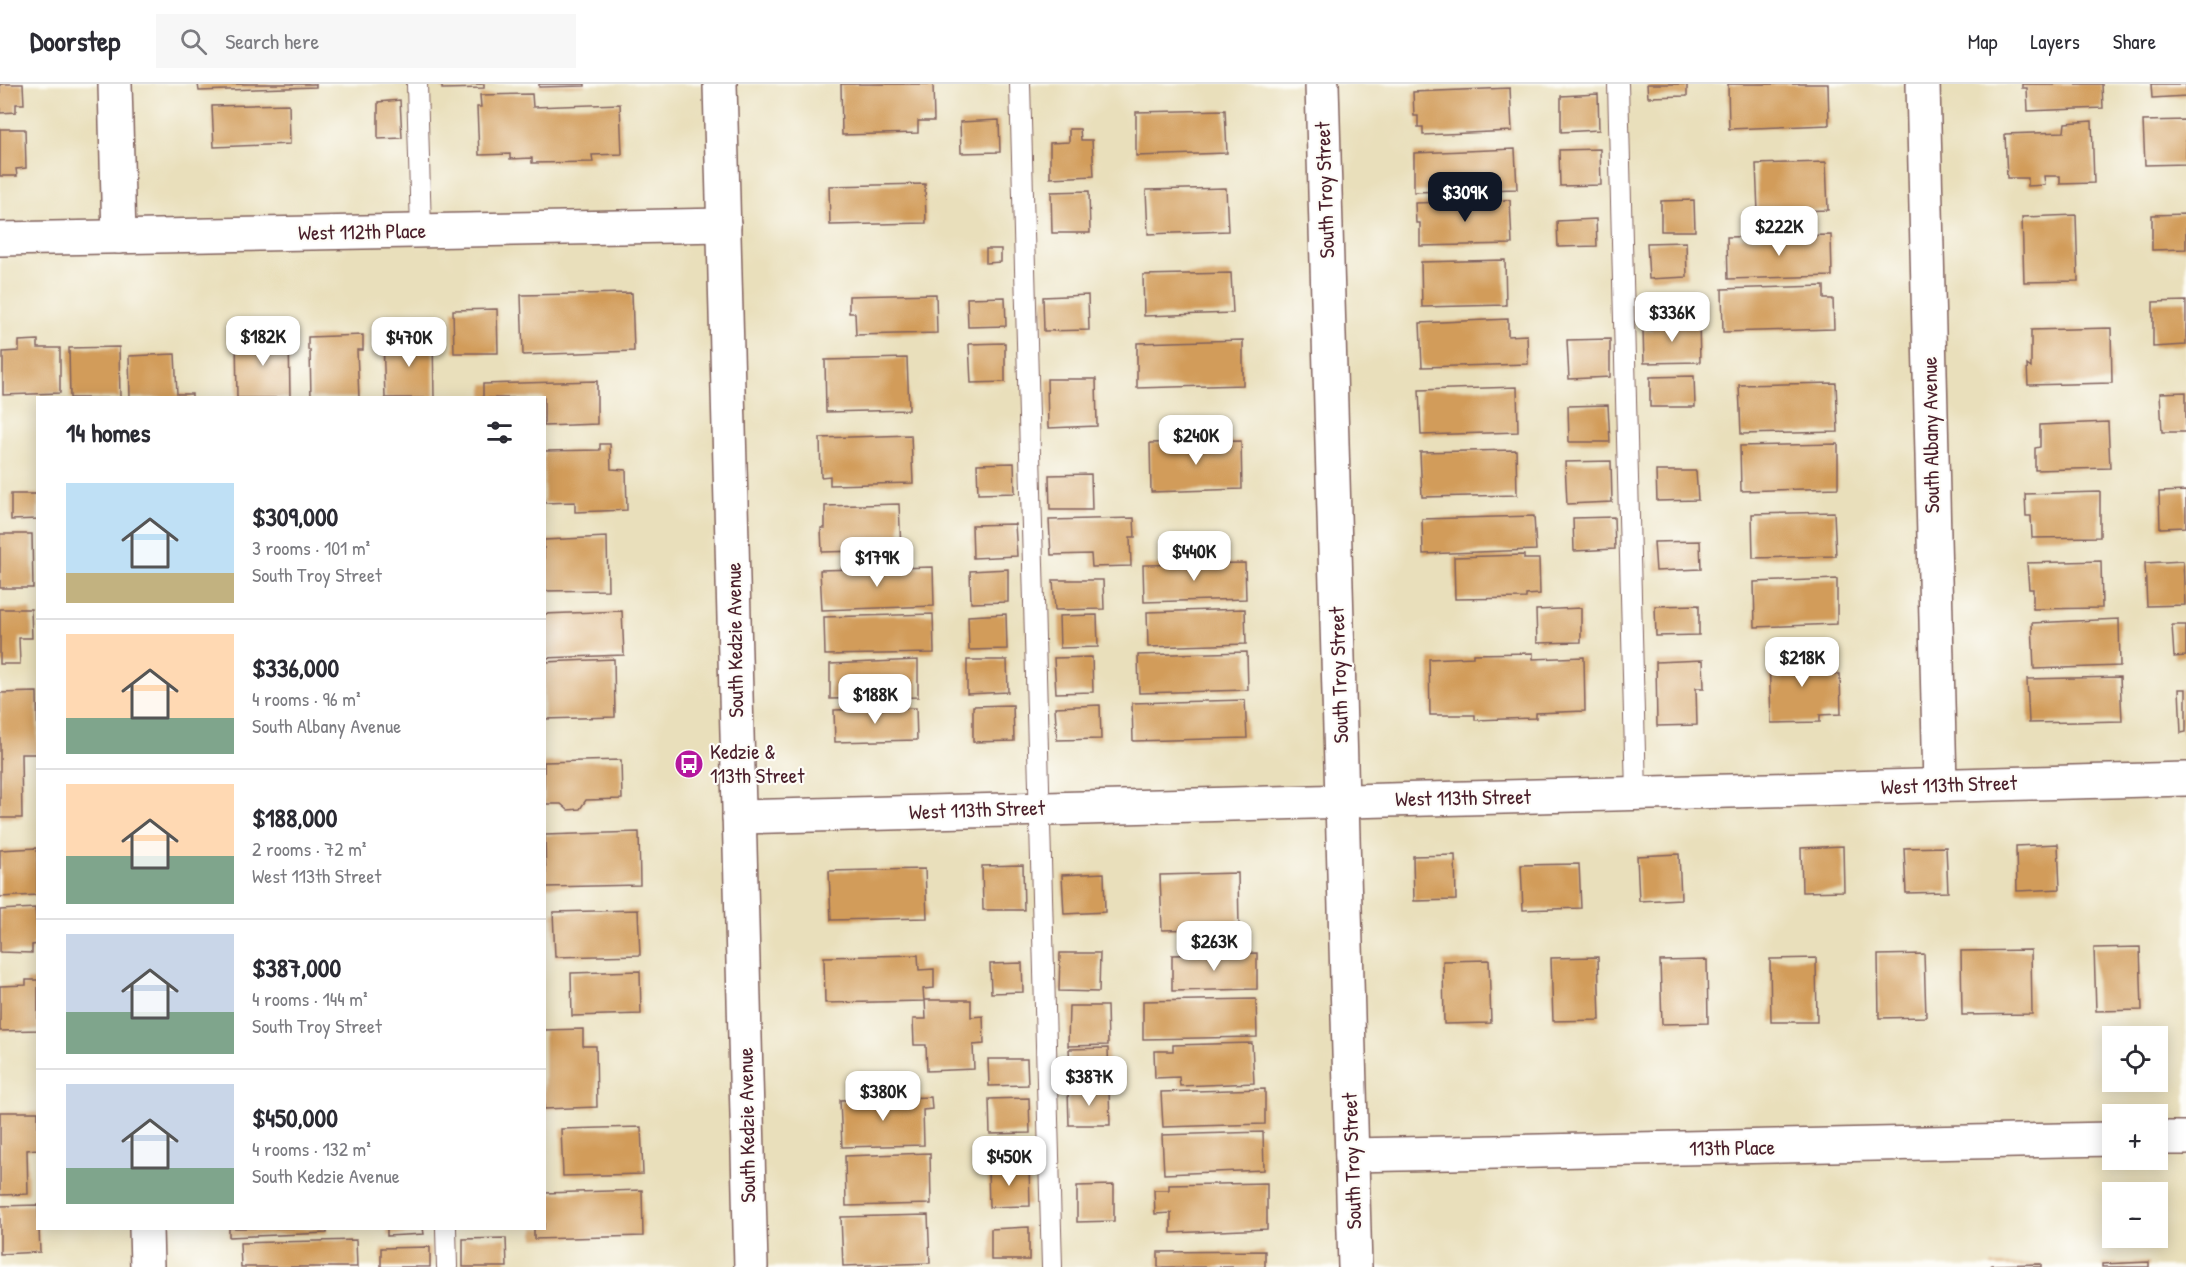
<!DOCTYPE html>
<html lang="en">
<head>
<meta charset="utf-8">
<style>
  :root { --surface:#fff; --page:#f7f7f7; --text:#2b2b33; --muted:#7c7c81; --line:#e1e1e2; --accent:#111827 }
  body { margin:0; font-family:"Patrick Hand",sans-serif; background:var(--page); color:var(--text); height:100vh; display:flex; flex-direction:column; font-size:22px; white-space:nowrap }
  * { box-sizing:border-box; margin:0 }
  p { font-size:20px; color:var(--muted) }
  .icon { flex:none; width:33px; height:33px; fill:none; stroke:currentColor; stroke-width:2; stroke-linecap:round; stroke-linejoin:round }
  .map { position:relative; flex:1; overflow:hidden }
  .panel { position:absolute; left:36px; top:312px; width:510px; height:834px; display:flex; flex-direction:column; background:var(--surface); border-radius:0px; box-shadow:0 3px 15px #0003 }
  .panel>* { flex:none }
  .fabs { position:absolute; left:2102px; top:942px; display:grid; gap:12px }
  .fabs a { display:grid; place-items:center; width:66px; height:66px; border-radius:0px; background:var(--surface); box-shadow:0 3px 15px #0003; font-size:30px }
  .price { position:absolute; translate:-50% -51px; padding:0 14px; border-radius:12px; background:#fff; color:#222; font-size:20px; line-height:39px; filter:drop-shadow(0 2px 3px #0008) }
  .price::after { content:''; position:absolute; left:50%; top:36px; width:18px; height:14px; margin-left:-9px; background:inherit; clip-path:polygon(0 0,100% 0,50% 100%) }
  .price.selected { background:var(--accent); color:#fff }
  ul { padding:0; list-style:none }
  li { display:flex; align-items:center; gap:18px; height:150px; padding:0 30px }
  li+li { border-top:2px solid var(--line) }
  li span { display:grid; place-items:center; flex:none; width:168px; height:120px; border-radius:0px; color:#555 }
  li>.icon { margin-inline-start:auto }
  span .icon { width:72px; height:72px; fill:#fffc; stroke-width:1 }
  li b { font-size:26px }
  h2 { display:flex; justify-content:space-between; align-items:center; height:72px; padding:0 30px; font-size:26px }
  header { display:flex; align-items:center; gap:36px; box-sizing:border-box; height:84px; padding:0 30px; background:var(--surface); border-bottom:2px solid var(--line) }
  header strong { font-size:28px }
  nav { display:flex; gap:33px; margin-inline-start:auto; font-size:21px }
  .search { width:420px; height:54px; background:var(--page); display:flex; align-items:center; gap:15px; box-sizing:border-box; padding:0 21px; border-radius:0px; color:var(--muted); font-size:22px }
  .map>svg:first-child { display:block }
</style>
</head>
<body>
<header>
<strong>Doorstep</strong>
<div class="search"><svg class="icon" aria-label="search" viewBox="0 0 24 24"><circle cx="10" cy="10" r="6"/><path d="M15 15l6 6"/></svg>Search here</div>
<nav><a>Map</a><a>Layers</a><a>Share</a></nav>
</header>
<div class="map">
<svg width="2186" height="1183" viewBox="0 0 2186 1183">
  <rect width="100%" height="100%" fill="#fdfcf7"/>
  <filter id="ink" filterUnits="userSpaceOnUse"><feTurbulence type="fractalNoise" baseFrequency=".0167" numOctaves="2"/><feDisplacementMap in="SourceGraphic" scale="12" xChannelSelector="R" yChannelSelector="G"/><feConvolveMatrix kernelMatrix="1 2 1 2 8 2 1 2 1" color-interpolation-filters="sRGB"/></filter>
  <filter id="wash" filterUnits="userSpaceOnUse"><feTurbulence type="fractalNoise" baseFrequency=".008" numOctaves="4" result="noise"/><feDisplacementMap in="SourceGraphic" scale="24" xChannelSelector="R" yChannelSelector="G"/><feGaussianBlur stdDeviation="1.35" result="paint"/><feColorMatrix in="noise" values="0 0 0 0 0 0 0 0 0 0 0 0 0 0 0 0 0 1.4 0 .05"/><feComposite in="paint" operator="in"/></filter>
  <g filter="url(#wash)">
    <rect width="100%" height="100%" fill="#e9dfbb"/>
    <g id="blocks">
      <g fill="#d29c5a">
        <polygon points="0,0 23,0 24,20 16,20 16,28 0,29"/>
        <polygon points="198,0 316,0 316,3 199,7"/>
        <polygon points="442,0 484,0 484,4 442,5"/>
        <polygon points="539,0 585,0 585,2 539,3"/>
        <polygon points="841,0 933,0 934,37 918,37 918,49 842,51"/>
        <polygon points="1647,0 1687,0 1687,12 1648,13"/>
        <polygon points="1728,0 1828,0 1829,41 1729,45"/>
        <polygon points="2022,0 2102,0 2103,24 2028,27 2027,4 2022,4"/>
        <polygon points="2151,0 2186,0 2186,12 2152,14"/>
        <polygon points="1510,4 1512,47 1423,51 1423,43 1418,43 1418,32 1414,32 1413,8"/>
        <polygon points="532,10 533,23 620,20 622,70 592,71 593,78 532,79 532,74 510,75 510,70 479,71 477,23 481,23 480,11"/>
        <polygon points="1598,10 1599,46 1561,48 1561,12"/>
        <polygon points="400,16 402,54 378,55 378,18"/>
        <polygon points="289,20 290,60 214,63 212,22"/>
        <polygon points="1225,26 1227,69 1136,72 1136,28"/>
        <polygon points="999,36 1000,68 961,69 960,38"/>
        <polygon points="2186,36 2186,80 2145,81 2143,37"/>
        <polygon points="2092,37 2094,99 2060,100 2060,92 2044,92 2045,101 2028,102 2028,94 2007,94 2005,50 2064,48 2065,39"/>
        <polygon points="0,45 25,45 26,84 16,85 17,92 0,92"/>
        <polygon points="1069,45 1080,45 1081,56 1092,56 1094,92 1050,94 1050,59 1069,58"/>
        <polygon points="1515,65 1517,105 1414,108 1414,69"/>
        <polygon points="1600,65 1601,101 1560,102 1559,66"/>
        <polygon points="1826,78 1828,126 1758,128 1756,80"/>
        <polygon points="925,100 926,139 830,141 829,102"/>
        <polygon points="1226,104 1228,147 1148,150 1146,106"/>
        <polygon points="1089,107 1090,149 1052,149 1051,108"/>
        <polygon points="1510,116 1512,160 1420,162 1420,139 1416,139 1415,119"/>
        <polygon points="1694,116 1695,147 1661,147 1661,117"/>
        <polygon points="2186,130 2186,165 2152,166 2152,131"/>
        <polygon points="2076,131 2078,197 2024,198 2022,133"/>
        <polygon points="1596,135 1597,162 1558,163 1557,137"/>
        <polygon points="1831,151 1832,192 1728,195 1727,153"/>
        <polygon points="1686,158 1687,193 1649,195 1647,159"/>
        <polygon points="986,165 1001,165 1001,178 986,179"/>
        <polygon points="1505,176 1506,221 1422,223 1421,178"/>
        <polygon points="1231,189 1233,229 1144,232 1143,191"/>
        <polygon points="1824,202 1824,215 1833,215 1834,245 1723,248 1722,205"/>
        <polygon points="632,209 634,267 523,271 521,211"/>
        <polygon points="936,210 937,249 856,251 855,229 849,229 849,212"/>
        <polygon points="1088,211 1089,246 1044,247 1043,213"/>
        <polygon points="1005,213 1006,242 968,243 967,214"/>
        <polygon points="2186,217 2186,261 2153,263 2153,218"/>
        <polygon points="497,225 498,269 454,269 453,226"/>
        <polygon points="1508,235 1508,252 1527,251 1528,280 1422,283 1420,239"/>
        <polygon points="1699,239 1700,278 1644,279 1643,246 1652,246 1651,240"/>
        <polygon points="2111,244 2112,299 2028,301 2027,281 2031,284 2031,246"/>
        <polygon points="363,251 363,266 357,266 359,314 311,314 310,266 308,266 308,253"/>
        <polygon points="289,252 290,314 237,314 236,253"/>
        <polygon points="433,254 434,314 385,314 383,255"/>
        <polygon points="1610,255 1610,293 1569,295 1567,256"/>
        <polygon points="38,256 38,264 60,264 60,309 3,311 3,268 19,267 19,257"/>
        <polygon points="1243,256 1243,301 1137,304 1137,259"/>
        <polygon points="1005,259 1005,298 971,299 969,260"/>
        <polygon points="119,263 120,314 70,314 69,264"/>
        <polygon points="175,270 177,310 192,310 192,314 130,314 129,272"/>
        <polygon points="907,274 909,326 826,328 825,276"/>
        <polygon points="1694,292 1695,323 1650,323 1650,293"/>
        <polygon points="1047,295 1096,295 1097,342 1048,344"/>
        <polygon points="597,297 597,340 544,342 544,314 483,314 483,300"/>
        <polygon points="1836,299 1838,348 1741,350 1739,301"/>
        <polygon points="1517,303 1518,348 1421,351 1419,306"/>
        <polygon points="2186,308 2186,348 2162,348 2160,309"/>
        <polygon points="1608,321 1610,358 1569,358 1568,322"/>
        <polygon points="2108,338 2110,384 2035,386 2035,364 2040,363 2040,341"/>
        <polygon points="911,351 913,399 830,401 830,392 821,393 820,354"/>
        <polygon points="1241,357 1242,405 1151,408 1150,359"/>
        <polygon points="600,360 610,360 611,385 626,386 627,426 575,428 575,418 544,419 544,367 600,366"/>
        <polygon points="1838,360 1838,404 1741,407 1740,362"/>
        <polygon points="1516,366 1517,411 1422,413 1420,368"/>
        <polygon points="1611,377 1612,418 1567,420 1565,378"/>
        <polygon points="1014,379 1015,409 978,410 977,380"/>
        <polygon points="1656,387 1696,387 1698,416 1657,417"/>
        <polygon points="1091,390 1092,426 1050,426 1049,391"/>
        <polygon points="2186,407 2186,443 2160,444 2159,408"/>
        <polygon points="2100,408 2100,453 2032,454 2031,432 2026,432 2025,410"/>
        <polygon points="11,410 38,410 38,435 11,436"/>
        <polygon points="899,420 901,466 822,468 821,444 825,444 825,422"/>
        <polygon points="1834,428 1836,472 1753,474 1752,430"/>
        <polygon points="1534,432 1536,466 1423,470 1422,435"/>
        <polygon points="1614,433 1615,465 1574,467 1573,434"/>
        <polygon points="1134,434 1135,453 1130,453 1131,482 1092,483 1091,470 1051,471 1049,436"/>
        <polygon points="1015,440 1017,472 973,474 972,441"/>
        <polygon points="0,450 32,450 33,504 0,504"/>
        <polygon points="607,453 608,506 544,507 544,456"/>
        <polygon points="1700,457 1701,485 1656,487 1654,458"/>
        <polygon points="1524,471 1524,475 1539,475 1540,510 1526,511 1526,514 1455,515 1454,473"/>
        <polygon points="2101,477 2102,524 2033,525 2033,505 2029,505 2027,479"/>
        <polygon points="2183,477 2185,521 2147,522 2145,479"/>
        <polygon points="1245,479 1246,515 1144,518 1143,481"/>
        <polygon points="933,483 934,522 822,526 820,486"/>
        <polygon points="1008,485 1008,518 971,519 970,487"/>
        <polygon points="1837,495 1837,540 1755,543 1754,498"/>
        <polygon points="1053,496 1103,496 1104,525 1055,526"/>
        <polygon points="1699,521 1699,551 1656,552 1655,522"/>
        <polygon points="1581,524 1581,558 1537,559 1536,526"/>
        <polygon points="0,525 31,525 32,554 19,554 20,580 0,580"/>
        <polygon points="1245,525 1246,560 1148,563 1147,528"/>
        <polygon points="622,527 624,571 544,574 544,530"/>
        <polygon points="933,530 934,569 825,571 824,533"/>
        <polygon points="1006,530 1007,565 969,566 968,532"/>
        <polygon points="1097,531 1098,563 1060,564 1059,532"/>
        <polygon points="2119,535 2120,582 2034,585 2032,539"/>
        <polygon points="2172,541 2186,541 2186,572 2174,573"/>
        <polygon points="1821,567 1822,590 1840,590 1841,630 1820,631 1820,638 1771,639 1769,569"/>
        <polygon points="1247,568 1248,606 1139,609 1138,571"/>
        <polygon points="1533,569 1533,575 1584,573 1585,627 1536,629 1536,634 1475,636 1475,631 1430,631 1429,575 1473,573 1473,570"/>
        <polygon points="1092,573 1093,608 1056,609 1054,574"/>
        <polygon points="614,575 615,633 544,635 544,578"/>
        <polygon points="918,576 918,613 830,615 830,580"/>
        <polygon points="967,576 1007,576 1008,608 967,610"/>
        <polygon points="1703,576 1704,604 1696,604 1697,641 1657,642 1656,578"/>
        <polygon points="2120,593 2122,637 2029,639 2027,595"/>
        <polygon points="2179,605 2186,605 2186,648 2181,649"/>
        <polygon points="37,608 38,670 21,670 22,734 0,734 0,609"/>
        <polygon points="1245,616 1247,654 1133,657 1132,619"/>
        <polygon points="1013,621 1014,657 973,658 973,622"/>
        <polygon points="1100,621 1101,655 1057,656 1055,623"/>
        <polygon points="916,624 917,656 835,658 834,626"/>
        <polygon points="621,676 622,715 586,716 580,725 568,726 561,720 544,720 544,678"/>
        <polygon points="639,748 640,801 546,803 545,751"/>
        <polygon points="2058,760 2060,805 2017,807 2016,762"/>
        <polygon points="1843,762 1844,807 1802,808 1801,764"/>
        <polygon points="1946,763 1948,808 1906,809 1904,764"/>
        <polygon points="37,764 37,811 0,813 0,766"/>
        <polygon points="1679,770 1681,815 1639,817 1637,772"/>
        <polygon points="1455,771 1456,816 1414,817 1413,772"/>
        <polygon points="1579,780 1581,824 1523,826 1521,781"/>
        <polygon points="1023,781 1024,826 983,826 982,782"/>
        <polygon points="925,785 927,834 831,836 829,787"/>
        <polygon points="1104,789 1105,828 1064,830 1062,791"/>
        <polygon points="1238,789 1239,844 1162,846 1160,791"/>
        <polygon points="35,824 38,860 32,861 32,869 0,868 0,826"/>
        <polygon points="638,826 640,871 555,873 553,828"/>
        <polygon points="2140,863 2142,926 2096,927 2094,864"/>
        <polygon points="2031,866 2032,930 1962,931 1961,867"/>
        <polygon points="1060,869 1100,869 1099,908 1059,907"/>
        <polygon points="1257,869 1257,905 1172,907 1172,871"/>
        <polygon points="1924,870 1926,933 1879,934 1878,871"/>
        <polygon points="918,871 919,886 934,885 934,904 923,905 924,917 825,919 824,873"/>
        <polygon points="1598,873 1600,936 1553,937 1551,874"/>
        <polygon points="1816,874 1817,938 1771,938 1770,875"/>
        <polygon points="1489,876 1491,939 1444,940 1443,877"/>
        <polygon points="1707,876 1708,939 1662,940 1660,877"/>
        <polygon points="1022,879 1023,908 991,909 990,880"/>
        <polygon points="640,887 641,930 572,932 571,889"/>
        <polygon points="26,896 38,896 38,946 0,947 0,902 26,901"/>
        <polygon points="1256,915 1257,953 1143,955 1143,917"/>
        <polygon points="925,916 971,916 971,933 983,932 984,960 973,961 974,985 927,987 926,961 914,961 913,935 926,935"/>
        <polygon points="1069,922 1107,922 1108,961 1068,962"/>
        <polygon points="583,945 583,962 596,962 597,1023 544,1025 544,946"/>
        <polygon points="1252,959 1254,999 1180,1002 1179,993 1155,994 1154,967 1173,967 1173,961"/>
        <polygon points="1108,964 1109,996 1071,997 1069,965"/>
        <polygon points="988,975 1027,975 1028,1001 989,1002"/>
        <polygon points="1265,1005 1265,1040 1163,1043 1161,1008"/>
        <polygon points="1068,1006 1109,1006 1110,1041 1069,1041"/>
        <polygon points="931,1013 932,1025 923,1026 924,1061 842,1063 840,1016"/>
        <polygon points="1029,1014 1030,1049 990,1050 989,1015"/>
        <polygon points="0,1028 38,1028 38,1065 27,1066 28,1110 0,1111"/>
        <polygon points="641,1043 643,1090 563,1092 561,1045"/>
        <polygon points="1263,1048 1264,1086 1164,1090 1162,1051"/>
        <polygon points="930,1069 931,1120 846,1122 845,1072"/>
        <polygon points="1029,1083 1030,1122 989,1123 988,1084"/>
        <polygon points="1267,1099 1267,1145 1171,1149 1171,1129 1155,1130 1154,1106 1169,1106 1169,1101"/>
        <polygon points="1114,1101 1114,1137 1077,1138 1077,1102"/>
        <polygon points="642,1106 643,1152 534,1155 534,1144 544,1144 544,1109"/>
        <polygon points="38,1121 40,1168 0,1170 0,1122"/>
        <polygon points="928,1131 930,1179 843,1182 841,1133"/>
        <polygon points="1029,1143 1029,1176 991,1176 991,1145"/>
        <polygon points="229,1144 327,1144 327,1149 229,1153"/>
        <polygon points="387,1144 423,1144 424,1150 387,1152"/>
        <polygon points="506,1154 507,1183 463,1183 463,1155"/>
        <polygon points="356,1156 357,1183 241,1183 240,1159"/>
        <polygon points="430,1163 430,1183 381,1183 381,1164"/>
        <polygon points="1265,1167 1265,1183 1158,1183 1158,1168"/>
        <polygon points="2149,1178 2149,1183 2102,1183 2102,1180"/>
        <polygon points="2041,1180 2041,1183 1991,1183 1991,1181"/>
      </g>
    </g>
  </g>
  <g filter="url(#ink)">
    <use href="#blocks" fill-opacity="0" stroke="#82625d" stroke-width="1.5"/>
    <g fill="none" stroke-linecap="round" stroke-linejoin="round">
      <g stroke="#82625d" stroke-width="22">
        <g id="service">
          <polyline points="417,0 421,147"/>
          <polyline points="1020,0 1052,1183"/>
          <polyline points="1618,0 1636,709"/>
          <polyline points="446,1144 447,1183"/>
        </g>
      </g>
      <g stroke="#82625d" stroke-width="36">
        <g id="minor">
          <polyline points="115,0 119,153"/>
          <polyline points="1322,0 1355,1183"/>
          <polyline points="1923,0 1940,701"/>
          <polyline points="0,155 724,141"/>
          <polyline points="739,733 2186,695"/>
          <polyline points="2157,1054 2186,1054"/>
          <polyline points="1352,1071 2112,1055"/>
          <polyline points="146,1144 147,1183"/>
        </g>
      </g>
      <g stroke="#82625d" stroke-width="36">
        <polyline id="secondary" points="720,0 751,1183"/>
      </g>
      <use href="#service" stroke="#fff" stroke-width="20"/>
      <use href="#minor" stroke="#fff" stroke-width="33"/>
      <use href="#secondary" stroke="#fff" stroke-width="33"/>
    </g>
  </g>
  <defs>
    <g id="bus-disc" transform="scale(1.5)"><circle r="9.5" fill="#b5179e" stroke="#fdfcf7"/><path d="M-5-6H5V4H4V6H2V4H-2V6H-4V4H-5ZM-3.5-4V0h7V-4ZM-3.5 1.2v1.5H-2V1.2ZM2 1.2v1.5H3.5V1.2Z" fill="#fff"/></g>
  </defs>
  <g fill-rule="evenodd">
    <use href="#bus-disc" x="689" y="680"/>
  </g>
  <g text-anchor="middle" stroke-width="4.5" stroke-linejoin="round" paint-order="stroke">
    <g font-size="21" fill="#4a1f2b" stroke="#fdfcf7">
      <text transform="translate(1325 106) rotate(-92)" y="7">South Troy Street</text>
      <text transform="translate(362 148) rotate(-1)" y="7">West 112th Place</text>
      <text transform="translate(1931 351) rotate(-91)" y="7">South Albany Avenue</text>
      <text transform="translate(735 556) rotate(-91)" y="7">South Kedzie Avenue</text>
      <text transform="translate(1339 591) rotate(-92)" y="7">South Troy Street</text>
      <text transform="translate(1949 701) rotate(-2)" y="7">West 113th Street</text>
      <text transform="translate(1463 714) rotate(-1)" y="7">West 113th Street</text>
      <text transform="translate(977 726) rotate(-2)" y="7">West 113th Street</text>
      <text transform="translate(747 1041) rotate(-91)" y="7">South Kedzie Avenue</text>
      <text transform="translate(1732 1064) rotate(-1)" y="7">113th Place</text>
      <text transform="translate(1352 1077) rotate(-92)" y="7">South Troy Street</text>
    </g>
    <g font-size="21" fill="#4a1f2b" stroke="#fdfcf7" text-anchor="start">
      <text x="710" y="675">Kedzie &amp;<tspan x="710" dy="24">113th Street</tspan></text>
    </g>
  </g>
</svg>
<div class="fabs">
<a><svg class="icon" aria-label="locate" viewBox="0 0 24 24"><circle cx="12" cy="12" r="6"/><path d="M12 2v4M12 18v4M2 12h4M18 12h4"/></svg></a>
<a>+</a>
<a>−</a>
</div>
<b class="price selected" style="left:1465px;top:139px">$309K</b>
<b class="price" style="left:1779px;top:173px">$222K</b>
<b class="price" style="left:1672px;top:259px">$336K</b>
<b class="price" style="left:263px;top:283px">$182K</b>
<b class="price" style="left:409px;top:284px">$470K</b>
<b class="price" style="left:1196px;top:382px">$240K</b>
<b class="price" style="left:1194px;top:498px">$440K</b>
<b class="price" style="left:877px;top:504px">$179K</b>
<b class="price" style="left:1802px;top:604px">$218K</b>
<b class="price" style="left:875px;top:641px">$188K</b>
<b class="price" style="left:1214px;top:888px">$263K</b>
<b class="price" style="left:1089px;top:1023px">$387K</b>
<b class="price" style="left:883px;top:1038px">$380K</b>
<b class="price" style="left:1009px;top:1103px">$450K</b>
<section class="panel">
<h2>14 homes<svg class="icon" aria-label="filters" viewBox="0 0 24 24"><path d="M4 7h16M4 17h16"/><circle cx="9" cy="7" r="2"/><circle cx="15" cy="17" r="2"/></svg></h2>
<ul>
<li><span style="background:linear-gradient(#bfe0f5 75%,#c2b280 0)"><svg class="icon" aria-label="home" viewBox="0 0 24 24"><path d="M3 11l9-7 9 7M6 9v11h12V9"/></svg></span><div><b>$309,000</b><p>3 rooms · 101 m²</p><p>South Troy Street</p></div></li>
<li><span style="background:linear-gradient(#ffd9b3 70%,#7fa58c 0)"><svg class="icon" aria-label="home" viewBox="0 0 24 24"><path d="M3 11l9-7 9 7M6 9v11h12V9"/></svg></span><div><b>$336,000</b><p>4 rooms · 96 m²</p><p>South Albany Avenue</p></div></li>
<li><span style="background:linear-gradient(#ffd9b3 60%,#7fa58c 0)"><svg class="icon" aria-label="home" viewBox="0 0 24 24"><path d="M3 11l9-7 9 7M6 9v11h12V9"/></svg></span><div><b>$188,000</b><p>2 rooms · 72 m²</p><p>West 113th Street</p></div></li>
<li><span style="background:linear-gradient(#c9d6e8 65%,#7fa58c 0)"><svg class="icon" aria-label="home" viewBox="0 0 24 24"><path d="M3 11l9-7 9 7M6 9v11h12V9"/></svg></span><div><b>$387,000</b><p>4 rooms · 144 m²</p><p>South Troy Street</p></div></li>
<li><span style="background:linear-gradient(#c9d6e8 70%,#7fa58c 0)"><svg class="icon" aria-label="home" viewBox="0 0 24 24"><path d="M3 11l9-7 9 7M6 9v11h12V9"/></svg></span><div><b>$450,000</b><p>4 rooms · 132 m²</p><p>South Kedzie Avenue</p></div></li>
</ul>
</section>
</div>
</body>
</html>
